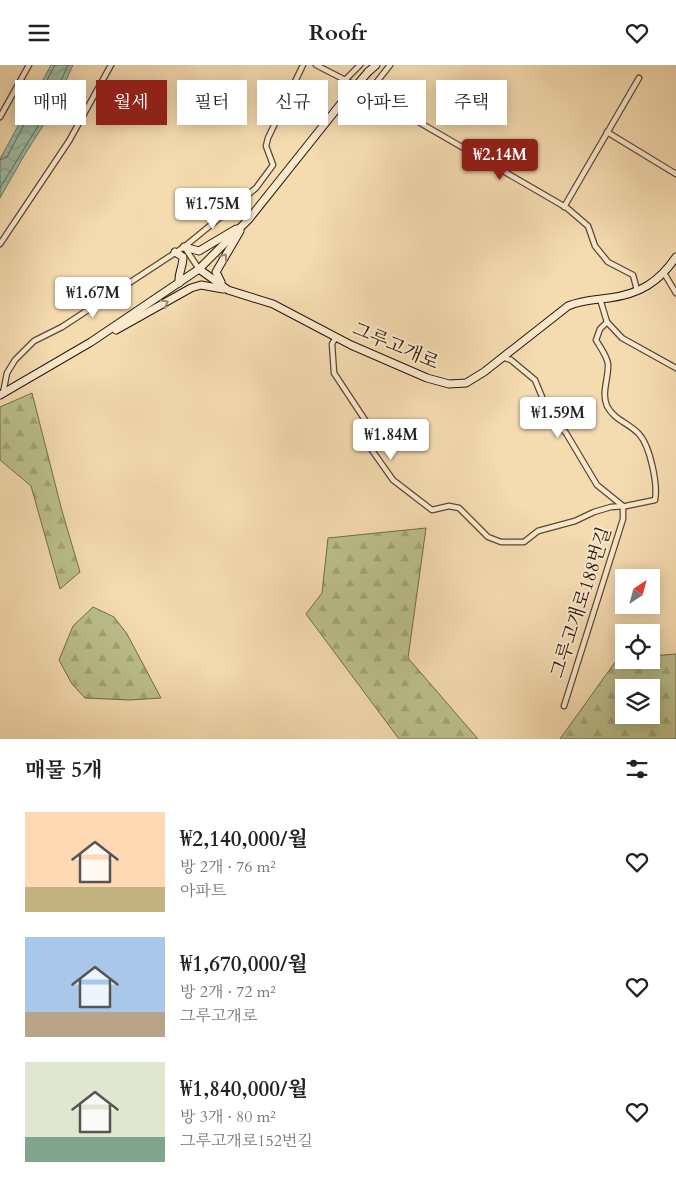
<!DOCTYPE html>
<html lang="ko">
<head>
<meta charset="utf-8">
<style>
  :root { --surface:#fff; --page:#f6f6f6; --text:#222; --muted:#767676; --accent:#8f2418 }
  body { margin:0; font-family:Cardo,"Noto Serif KR",serif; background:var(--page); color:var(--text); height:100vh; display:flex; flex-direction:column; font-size:19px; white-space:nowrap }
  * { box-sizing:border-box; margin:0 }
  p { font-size:16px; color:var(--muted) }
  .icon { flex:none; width:28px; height:28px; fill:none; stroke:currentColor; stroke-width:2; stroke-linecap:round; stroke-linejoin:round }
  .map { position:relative; height:674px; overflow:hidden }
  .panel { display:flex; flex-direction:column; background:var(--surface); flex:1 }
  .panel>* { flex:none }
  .top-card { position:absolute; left:15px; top:15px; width:646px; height:45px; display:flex; gap:10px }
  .needle { width:32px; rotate:36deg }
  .fabs { position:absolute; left:615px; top:504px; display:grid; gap:10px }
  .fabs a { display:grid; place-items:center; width:45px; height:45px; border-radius:0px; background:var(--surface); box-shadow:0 2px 12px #0003; font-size:25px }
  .price { position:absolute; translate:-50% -42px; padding:0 11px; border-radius:5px; background:#fff; color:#222; font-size:16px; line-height:32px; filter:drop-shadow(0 1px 2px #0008) }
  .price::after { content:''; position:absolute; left:50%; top:30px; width:15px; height:11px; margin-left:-8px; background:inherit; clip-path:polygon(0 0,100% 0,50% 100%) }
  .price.selected { background:var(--accent); color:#fff }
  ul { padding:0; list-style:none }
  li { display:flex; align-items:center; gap:15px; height:125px; padding:0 25px }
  li span { display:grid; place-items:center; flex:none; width:140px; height:100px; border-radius:0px; color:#555 }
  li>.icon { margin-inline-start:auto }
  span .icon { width:60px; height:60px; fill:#fffc; stroke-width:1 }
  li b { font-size:21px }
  h2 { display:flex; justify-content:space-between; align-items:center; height:60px; padding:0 25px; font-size:21px }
  .chip { padding:0 18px; border-radius:0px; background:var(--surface); box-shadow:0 2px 12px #0003; font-size:18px; line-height:45px }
  .chip.selected { background:var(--accent); color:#fff }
  header { display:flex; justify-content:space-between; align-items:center; height:65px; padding:0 25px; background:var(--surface); font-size:22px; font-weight:800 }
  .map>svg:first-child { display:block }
</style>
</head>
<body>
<header><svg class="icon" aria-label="menu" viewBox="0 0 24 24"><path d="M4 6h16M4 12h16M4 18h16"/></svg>Roofr<svg class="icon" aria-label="heart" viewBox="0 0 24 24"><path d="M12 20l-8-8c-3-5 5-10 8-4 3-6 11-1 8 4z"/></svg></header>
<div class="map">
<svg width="676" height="674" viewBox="0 0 676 674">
  <defs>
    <pattern id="forest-firs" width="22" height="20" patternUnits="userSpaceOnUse" patternTransform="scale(1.25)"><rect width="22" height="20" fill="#bbc08c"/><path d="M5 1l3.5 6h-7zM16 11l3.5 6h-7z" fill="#a1a477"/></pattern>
    <pattern id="water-waves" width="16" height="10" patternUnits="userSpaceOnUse" patternTransform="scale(1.25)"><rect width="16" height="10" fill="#9dbca6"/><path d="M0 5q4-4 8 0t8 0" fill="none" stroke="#87a18e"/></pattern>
  </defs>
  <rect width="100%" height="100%" fill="#f5dbb0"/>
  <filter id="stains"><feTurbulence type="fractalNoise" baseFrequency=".004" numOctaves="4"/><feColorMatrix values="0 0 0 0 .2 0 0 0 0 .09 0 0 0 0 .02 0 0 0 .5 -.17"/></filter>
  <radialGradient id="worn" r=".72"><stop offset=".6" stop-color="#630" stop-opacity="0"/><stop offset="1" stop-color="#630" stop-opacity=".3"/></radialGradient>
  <g fill="url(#forest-firs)" stroke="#726b4c" fill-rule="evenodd">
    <polygon points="32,328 62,446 80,507 60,524 31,421 0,395 0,342"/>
    <polygon points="426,463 408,593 478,674 399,674 306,549 322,528 328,473"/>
    <polygon points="93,542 114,552 127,569 161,633 130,635 85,633 72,619 59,595 73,561"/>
    <path d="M676,589V674H560L618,593L651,595V591ZM651,622V650H624V622Z"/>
  </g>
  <polygon fill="url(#water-waves)" stroke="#6f7a68" points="51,0 73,0 53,45 25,89 0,133 0,94"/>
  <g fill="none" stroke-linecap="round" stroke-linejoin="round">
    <g stroke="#636958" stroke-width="1">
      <polyline points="0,95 7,92 55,0"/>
      <polyline points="0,123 49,43 68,0"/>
    </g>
    <g stroke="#5c4734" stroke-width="7">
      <g id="street">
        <polyline points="316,0 353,19 567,143 588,161 595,181 608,197 633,210 637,225"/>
        <polyline points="345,15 360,0"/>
        <polyline points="368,28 390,0"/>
        <polyline points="0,52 29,0"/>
        <polyline points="607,67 676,109"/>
        <polyline points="564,142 639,13"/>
        <polyline points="0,179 69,76 111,0"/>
        <polyline points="185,183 199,204"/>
        <polyline points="664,208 676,228"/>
        <polyline points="600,234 607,257 622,273 676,303"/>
        <path d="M336,272L332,279L334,308L367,358L369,381L393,415L432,445L449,441L459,443L488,472L501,477H524L538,466L575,456L594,447L611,442L626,441L655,435C658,419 650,381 639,369C629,358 614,355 607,341C601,328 609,312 608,299C607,291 600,282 596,275L600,264L607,257"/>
        <polyline points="502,292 511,295 535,315 550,351 566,368 597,420 623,441 623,454 564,641"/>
        <polyline points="3,328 7,308 15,295 34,276 62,262 184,182 256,123 273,100 266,81 268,73 303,0"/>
      </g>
    </g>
    <g stroke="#29160b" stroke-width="9">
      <g id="secondary">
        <polyline points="368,7 376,0"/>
        <polyline points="184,182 199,186 236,164"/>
        <path d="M175,187L183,192C183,202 178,208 179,218"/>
        <path d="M199,204L228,225L273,239L351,280L427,313L449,319L466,318L484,307L568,241C582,235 594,235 609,233C640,229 659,217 676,192"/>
        <polyline points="221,217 216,207 240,166"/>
        <polyline points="116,265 191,223 201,220 223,224"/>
        <polyline points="0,330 91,277 199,204 249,154 343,36"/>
      </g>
    </g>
    <use href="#street" stroke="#f8e8cc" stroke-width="4.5"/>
    <use href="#secondary" stroke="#f8e8cc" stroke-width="7"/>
    <g stroke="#29160b" stroke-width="9" stroke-linecap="butt">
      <polyline id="secondary-bridge" points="343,36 368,7"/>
    </g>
    <use href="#secondary-bridge" stroke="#f8e8cc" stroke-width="7"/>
  </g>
  <defs><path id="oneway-chevron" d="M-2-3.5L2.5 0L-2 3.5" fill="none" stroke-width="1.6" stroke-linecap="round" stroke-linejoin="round" transform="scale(1.25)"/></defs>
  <g stroke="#9b8a75">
    <use href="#oneway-chevron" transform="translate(224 192) rotate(-53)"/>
    <use href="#oneway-chevron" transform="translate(165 238) rotate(-30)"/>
  </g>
  <g text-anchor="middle" stroke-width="4" stroke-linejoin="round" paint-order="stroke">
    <g font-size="19" fill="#29160b" stroke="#f8e8cc">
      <text transform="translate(396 280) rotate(23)" y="7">그루고개로</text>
      <text transform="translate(580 537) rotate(-72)" y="7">그루고개로188번길</text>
    </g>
  </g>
  <rect width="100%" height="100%" filter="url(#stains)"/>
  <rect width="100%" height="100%" fill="url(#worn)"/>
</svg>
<div class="fabs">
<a><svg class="needle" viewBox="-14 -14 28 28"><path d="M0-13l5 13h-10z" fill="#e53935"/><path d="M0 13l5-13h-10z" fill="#767676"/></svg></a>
<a><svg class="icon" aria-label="locate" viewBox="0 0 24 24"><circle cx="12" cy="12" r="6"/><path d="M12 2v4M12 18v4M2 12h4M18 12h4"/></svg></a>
<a><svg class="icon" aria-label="layers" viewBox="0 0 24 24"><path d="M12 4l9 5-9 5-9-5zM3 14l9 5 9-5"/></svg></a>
</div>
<b class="price selected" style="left:500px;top:116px">₩2.14M</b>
<b class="price" style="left:213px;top:165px">₩1.75M</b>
<b class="price" style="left:93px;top:254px">₩1.67M</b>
<b class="price" style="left:558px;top:374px">₩1.59M</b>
<b class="price" style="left:391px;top:396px">₩1.84M</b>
<div class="top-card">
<a class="chip">매매</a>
<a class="chip selected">월세</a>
<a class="chip">필터</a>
<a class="chip">신규</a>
<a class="chip">아파트</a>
<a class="chip">주택</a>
</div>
</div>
<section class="panel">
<h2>매물 5개<svg class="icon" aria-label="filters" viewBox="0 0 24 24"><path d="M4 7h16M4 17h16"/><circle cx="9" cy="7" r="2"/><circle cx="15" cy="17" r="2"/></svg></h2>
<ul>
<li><span style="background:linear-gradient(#ffd9b3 75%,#c2b280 0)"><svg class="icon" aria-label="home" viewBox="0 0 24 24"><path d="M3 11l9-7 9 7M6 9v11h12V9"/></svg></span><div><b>₩2,140,000/월</b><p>방 2개 · 76 m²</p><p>아파트</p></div><svg class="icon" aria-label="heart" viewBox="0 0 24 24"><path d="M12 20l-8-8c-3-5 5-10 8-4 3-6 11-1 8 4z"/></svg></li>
<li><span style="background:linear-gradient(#a9c7e8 75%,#b9a48a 0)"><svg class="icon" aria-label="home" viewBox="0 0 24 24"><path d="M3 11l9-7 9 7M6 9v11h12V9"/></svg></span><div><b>₩1,670,000/월</b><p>방 2개 · 72 m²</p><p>그루고개로</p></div><svg class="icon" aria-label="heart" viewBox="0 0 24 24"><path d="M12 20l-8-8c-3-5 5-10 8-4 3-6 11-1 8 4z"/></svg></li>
<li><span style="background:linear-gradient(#dfe7d0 75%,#7fa58c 0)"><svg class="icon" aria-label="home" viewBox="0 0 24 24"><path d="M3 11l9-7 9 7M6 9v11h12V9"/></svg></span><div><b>₩1,840,000/월</b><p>방 3개 · 80 m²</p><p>그루고개로152번길</p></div><svg class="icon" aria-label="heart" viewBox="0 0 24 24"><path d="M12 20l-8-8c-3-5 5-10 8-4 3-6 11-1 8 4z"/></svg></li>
</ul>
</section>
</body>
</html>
